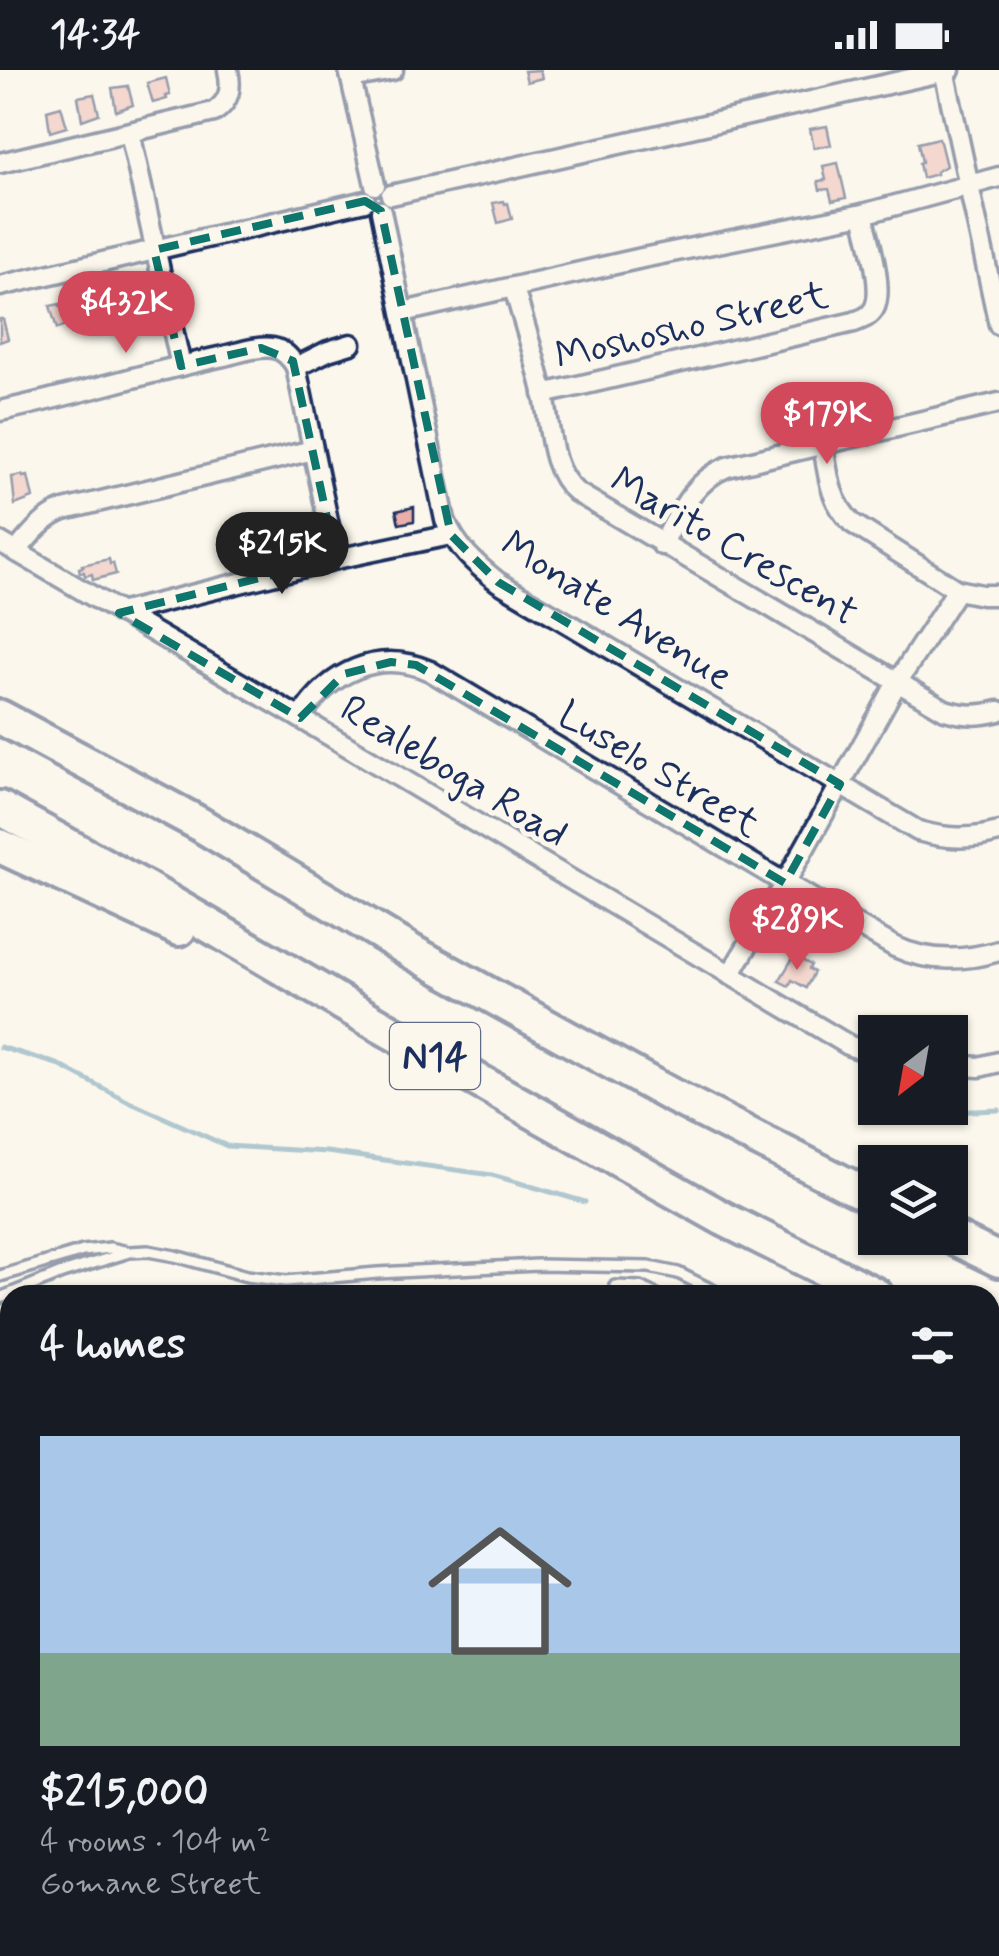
<!DOCTYPE html>
<html lang="en">
<head>
<meta charset="utf-8">
<style>
  :root { --surface:#171b24; --page:#242831; --text:#f1f3f6; --muted:#9ea1a6; --line:#363941; --accent:#d1495b }
  body { margin:0; font-family:Mynerve,sans-serif; background:var(--page); color:var(--text); height:100vh; display:flex; flex-direction:column; font-size:38px; white-space:nowrap }
  * { box-sizing:border-box; margin:0 }
  p { font-size:32px; color:var(--muted) }
  .icon { flex:none; width:55px; height:55px; fill:none; stroke:currentColor; stroke-width:2; stroke-linecap:round; stroke-linejoin:round }
  .map { position:relative; flex:1; overflow:hidden }
  .sheet { position:absolute; left:0px; top:1215px; width:1000px; height:672px; display:flex; flex-direction:column; background:var(--surface); border-radius:30px 30px 0 0; box-shadow:0 2px 8px #0004 }
  .sheet>* { flex:none }
  .needle { width:65px; rotate:211deg }
  .tools { position:absolute; left:858px; top:945px; display:grid; gap:20px }
  .tools a { display:grid; place-items:center; width:110px; height:110px; border-radius:0px; background:var(--surface); box-shadow:0 2px 8px #0004; font-size:50px }
  .price { position:absolute; translate:-50% -85px; padding:0 22px; border-radius:35px; background:var(--accent); color:#fff; font-size:32px; line-height:65px; filter:drop-shadow(0 2px 5px #0008) }
  .price::after { content:''; position:absolute; left:50%; top:60px; width:30px; height:22px; margin-left:-15px; background:inherit; clip-path:polygon(0 0,100% 0,50% 100%) }
  .price.active { background:#222; color:#fff }
  ul { padding:0; list-style:none }
  li { display:grid; align-content:center; gap:20px; height:530px; padding:0 40px }
  li+li { border-top:2px solid var(--line) }
  li span { display:grid; place-items:center; height:310px; border-radius:0px; color:#555 }
  li>.icon { margin-inline-start:auto }
  span .icon { width:180px; height:180px; fill:#fffc; stroke-width:1 }
  li b { font-size:42px }
  h2 { display:flex; justify-content:space-between; align-items:center; height:120px; padding:0 40px; font-size:42px }
  .status { display:flex; justify-content:space-between; align-items:center; height:70px; padding:0 50px; background:var(--surface); direction:ltr }
  .status svg { height:28px; fill:currentColor }
  .map>svg:first-child { display:block }
</style>
</head>
<body>
<div class="status"><b>14:34</b><svg viewBox="0 0 49 12"><path d="M0 12V9h3v3zM5 12V6h3v6zM10 12V3h3v9zM15 12V0h3v12zM26 1h20v11H26zM47 4h2v5h-2z"/></svg></div>
<div class="map">
<svg width="999" height="1886" viewBox="0 0 999 1886">
  <rect width="100%" height="100%" fill="#fbf7ec"/>
  <filter id="ink" filterUnits="userSpaceOnUse"><feTurbulence type="fractalNoise" baseFrequency=".01" numOctaves="2"/><feDisplacementMap in="SourceGraphic" scale="20" xChannelSelector="R" yChannelSelector="G"/><feConvolveMatrix kernelMatrix="1 2 1 2 8 2 1 2 1" color-interpolation-filters="sRGB"/></filter>
  <g filter="url(#ink)">
    <g fill="none" stroke-linecap="round" stroke-linejoin="round">
      <g stroke="#578cab" stroke-width="5">
        <polyline points="0,977 57,994 129,1032 227,1076 327,1082 492,1105 585,1132"/>
        <polyline points="949,1042 999,1040"/>
      </g>
    </g>
    <g fill="#eaafa8" stroke="#1b2f5e" stroke-width="2.5">
      <polygon points="540,0 542,8 527,12 524,1"/>
      <polygon points="166,8 170,25 166,26 167,29 153,33 147,13"/>
      <polygon points="128,16 133,35 116,41 112,18"/>
      <polygon points="94,24 99,44 82,50 78,27"/>
      <polygon points="61,36 67,57 50,62 47,40"/>
      <polygon points="827,56 831,75 814,78 810,59"/>
      <polygon points="939,68 946,96 936,102 937,104 922,108 919,93 922,92 918,73"/>
      <polygon points="838,93 846,128 832,131 829,119 820,120 818,111 826,110 823,96"/>
      <polygon points="504,131 505,134 508,133 512,149 498,153 493,133"/>
      <polygon points="93,229 94,231 101,230 105,252 90,255 82,231"/>
      <polygon points="60,234 60,237 68,235 72,253 57,259 50,236"/>
      <polygon points="0,249 3,249 8,269 0,272"/>
      <polygon points="22,405 23,407 28,406 33,428 15,435 12,407"/>
      <polygon points="414,437 414,451 399,454 396,441"/>
      <polygon points="109,489 110,494 113,493 116,504 93,510 92,504 85,506 84,502 80,503 79,498 83,497 82,495"/>
      <polygon points="794,886 811,895 809,899 814,902 806,918 792,910 789,916 779,911"/>
      <polygon points="10,1289 10,1878 217,1878 194,1886 0,1886 0,1293"/>
      <polygon points="262,1878 295,1878 275,1886 266,1886"/>
    </g>
    <g fill="none" stroke-linecap="round" stroke-linejoin="round">
      <g stroke="#1b2f5e" stroke-width="16">
        <g id="lane">
          <polyline points="0,1206 83,1181 110,1178 128,1182"/>
          <polyline points="615,1216 640,1217 657,1225"/>
          <polyline points="0,1228 62,1203 129,1182 148,1181 175,1186 247,1206 286,1211 377,1203 538,1195 649,1197 678,1203 722,1225"/>
          <polyline points="0,1249 10,1250"/>
          <polyline points="0,1265 10,1266"/>
          <polyline points="990,1372 999,1377"/>
          <polyline points="990,1486 999,1479"/>
          <polyline points="291,1886 311,1878"/>
          <polyline points="397,1886 399,1885"/>
          <polyline points="434,1886 445,1878"/>
          <polyline points="475,1886 486,1878"/>
        </g>
      </g>
      <g stroke="#1b2f5e" stroke-width="25">
        <g id="street">
          <polyline points="349,0 375,115"/>
          <polyline points="944,0 999,255"/>
          <polyline points="351,8 393,0"/>
          <polyline points="130,63 181,296"/>
          <path d="M0,93L214,42C230,31 232,18 228,0"/>
          <polyline points="391,125 950,0"/>
          <path d="M381,141L445,450C456,477 475,494 498,512L918,761C947,769 970,770 999,762"/>
          <polyline points="0,216 365,131"/>
          <path d="M514,218C524,254 536,290 544,326C551,358 549,399 576,422L945,640C965,646 979,646 999,641"/>
          <polyline points="403,242 642,188 863,144 999,107"/>
          <polyline points="296,297 328,281 351,274"/>
          <path d="M543,324L854,252C862,249 869,247 874,239C885,219 868,167 863,144"/>
          <path d="M0,341C74,325 146,303 219,287C235,284 257,275 273,278C284,280 291,288 296,297L336,489"/>
          <path d="M823,374C828,404 829,430 852,453L957,520L982,525H999"/>
          <polyline points="0,472 300,648 850,976 875,984"/>
          <path d="M662,475C679,444 693,411 727,397L999,333"/>
          <path d="M16,482C30,465 43,448 64,440L313,380"/>
          <polyline points="119,543 336,489 451,465"/>
          <path d="M300,648C329,602 378,578 430,601L785,813L895,877C928,892 965,891 999,881"/>
          <polyline points="730,905 785,813 898,611 957,520"/>
          <polyline points="950,995 979,997 999,992"/>
        </g>
      </g>
      <g stroke="#1b2f5e" stroke-width="40">
        <g id="highway">
          <polyline points="0,647 196,752 414,883 669,1024 875,1129"/>
          <polyline points="0,738 147,819 381,956 724,1149 876,1225"/>
          <polyline points="0,776 179,859"/>
          <polyline points="950,1166 999,1190"/>
          <polyline points="990,1281 999,1286"/>
        </g>
      </g>
      <use href="#lane" stroke="#fbf7ec" stroke-width="9"/>
      <use href="#street" stroke="#fbf7ec" stroke-width="18"/>
      <use href="#highway" stroke="#fbf7ec" stroke-width="32"/>
    </g>
  </g>
  <path d="M0 0H999V1886H0ZM365,131L381,141L451,465L498,512L840,714L785,813L416,595L391,592L344,604L300,648L119,543L336,489L293,291L261,278L181,296L154,180Z" fill="#fbf7ec" fill-opacity=".55" fill-rule="evenodd"/>
  <path fill="none" stroke="#0f766e" stroke-width="8" stroke-dasharray="20 12" stroke-linejoin="round" d="M365,131L381,141L451,465L498,512L840,714L785,813L416,595L391,592L344,604L300,648L119,543L336,489L293,291L261,278L181,296L154,180Z"/>
  <g text-anchor="middle" stroke-width="10" stroke-linejoin="round" paint-order="stroke">
    <rect fill="#fbf7ec" stroke="#5e6b89" stroke-width="2.5" x="390" y="953" width="90" height="66" rx="8"/>
    <g font-size="38" font-weight="bold" fill="#1b2f5e">
      <text x="435" y="999">N14</text>
    </g>
    <g font-size="40" fill="#1b2f5e" stroke="#fbf7ec">
      <text transform="translate(691 254) rotate(-13)" y="14">Moshosho Street</text>
      <text transform="translate(735 475) rotate(30)" y="14">Marito Crescent</text>
      <text transform="translate(618 539) rotate(32)" y="14">Monate Avenue</text>
      <text transform="translate(660 698) rotate(31)" y="14">Luselo Street</text>
      <text transform="translate(455 700) rotate(31)" y="14">Realeboga Road</text>
    </g>
  </g>
</svg>
<div class="tools">
<a><svg class="needle" viewBox="-14 -14 28 28"><path d="M0-13l5 13h-10z" fill="#e53935"/><path d="M0 13l5-13h-10z" fill="#9ea1a6"/></svg></a>
<a><svg class="icon" aria-label="layers" viewBox="0 0 24 24"><path d="M12 4l9 5-9 5-9-5zM3 14l9 5 9-5"/></svg></a>
</div>
<b class="price" style="left:126px;top:286px">$432K</b>
<b class="price" style="left:827px;top:397px">$179K</b>
<b class="price active" style="left:282px;top:527px">$215K</b>
<b class="price" style="left:797px;top:903px">$289K</b>
<section class="sheet">
<h2>4 homes<svg class="icon" aria-label="filters" viewBox="0 0 24 24"><path d="M4 7h16M4 17h16"/><circle cx="9" cy="7" r="2"/><circle cx="15" cy="17" r="2"/></svg></h2>
<ul>
<li><span style="background:linear-gradient(#a9c7e8 70%,#7fa58c 0)"><svg class="icon" aria-label="home" viewBox="0 0 24 24"><path d="M3 11l9-7 9 7M6 9v11h12V9"/></svg></span><div><b>$215,000</b><p>4 rooms · 104 m²</p><p>Gomane Street</p></div></li>
</ul>
</section>
</div>
</body>
</html>
